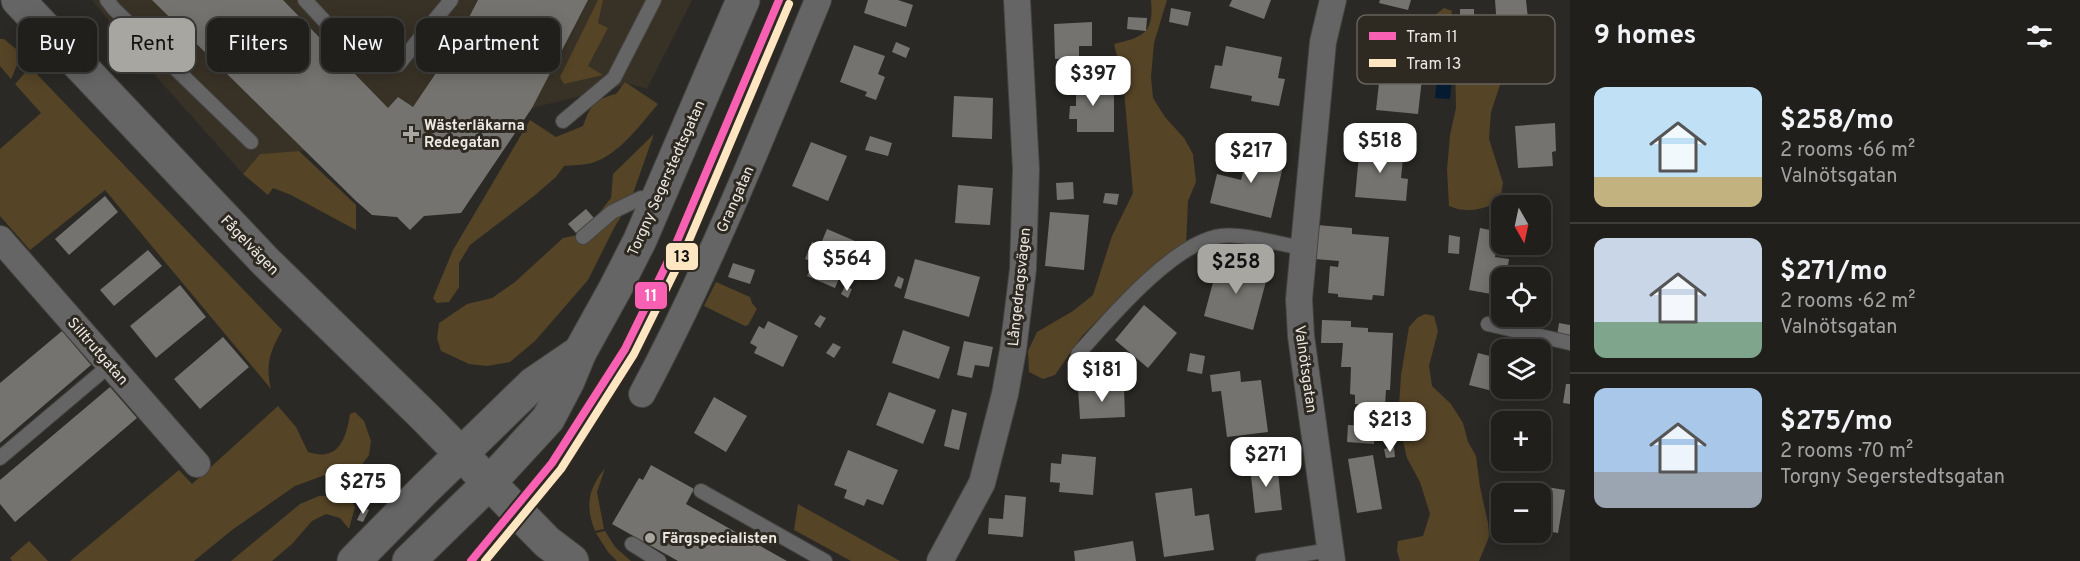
<!DOCTYPE html>
<html lang="en">
<head>
<meta charset="utf-8">
<style>
  :root { --surface:#201f1c; --page:#282725; --text:#f1f3f6; --muted:#a2a2a3; --line:#3d3d3b; --accent:#a8a6a1 }
  body { margin:0; font-family:Overpass,sans-serif; background:var(--page); color:var(--text); height:100vh; display:flex; flex-direction:column; font-size:22px; white-space:nowrap }
  * { box-sizing:border-box; margin:0 }
  p { font-size:20px; color:var(--muted) }
  .icon { flex:none; width:33px; height:33px; fill:none; stroke:currentColor; stroke-width:2; stroke-linecap:round; stroke-linejoin:round }
  .map { position:relative; flex:1; overflow:hidden }
  .panel { display:flex; flex-direction:column; background:var(--surface); width:510px }
  .panel>* { flex:none }
  .guide { position:absolute; left:18px; top:18px; width:570px; height:54px; display:flex; gap:12px }
  .needle { width:39px; rotate:171deg }
  .buttons { position:absolute; left:1491px; top:195px; display:grid; gap:12px }
  .buttons a { display:grid; place-items:center; width:60px; height:60px; border-radius:12px; background:var(--surface); box-shadow:0 3px 15px #0003,0 0 0 2px var(--line); font-size:30px }
  .price { position:absolute; translate:-50% -51px; padding:0 14px; border-radius:12px; background:#fff; color:#222; font-size:20px; line-height:39px; filter:drop-shadow(0 2px 3px #0008) }
  .price::after { content:''; position:absolute; left:50%; top:36px; width:18px; height:14px; margin-left:-9px; background:inherit; clip-path:polygon(0 0,100% 0,50% 100%) }
  .price.on { background:var(--accent); color:#111 }
  ul { padding:0; list-style:none }
  li { display:flex; align-items:center; gap:18px; height:150px; padding:0 24px }
  li+li { border-top:2px solid var(--line) }
  li span { display:grid; place-items:center; flex:none; width:168px; height:120px; border-radius:12px; color:#555 }
  li>.icon { margin-inline-start:auto }
  span .icon { width:72px; height:72px; fill:#fffc; stroke-width:1 }
  li b { font-size:26px }
  h2 { display:flex; justify-content:space-between; align-items:center; height:72px; padding:0 24px; font-size:26px }
  .pill { padding:0 21px; border-radius:12px; background:var(--surface); box-shadow:0 3px 15px #0003,0 0 0 2px var(--line); font-size:21px; line-height:54px }
  .pill.on { background:var(--accent); color:#111 }
  main { display:flex; flex:1; min-height:0 }
  .map>svg:first-child { display:block }
</style>
</head>
<body>
<main>
<div class="map">
<svg width="1570" height="561" viewBox="0 0 1570 561">
  <rect width="100%" height="100%" fill="#2b2925"/>
  <polygon fill="#383126" points="92,0 692,0 647,89 630,84 532,108 461,213 424,216 410,230 397,217 372,215 305,151 260,154 243,174 130,47"/>
  <g fill="#554426">
    <polygon points="598,0 603,0 598,23 608,28 588,66 603,75 564,84 560,77"/>
    <path d="M1151,0H1167L1154,43L1151,77L1153,98L1165,117L1184,138L1193,154L1196,182L1188,201L1186,246L1167,257L1130,287L1082,336L1055,375L1043,379L1029,372L1028,351L1037,332L1073,311L1093,295L1112,236L1133,193L1123,79L1114,44C1144,37 1154,33 1151,0Z"/>
    <path d="M1444,8L1452,11L1451,18L1456,29L1482,40L1499,53L1502,79L1491,112L1489,139L1503,183L1500,202C1481,209 1468,214 1449,206L1447,170L1450,135L1456,108L1455,57L1435,53L1426,38L1434,16Z"/>
    <polygon points="0,39 4,39 22,54 11,79 0,66"/>
    <path d="M30,67L282,330C270,352 265,364 271,389L105,190L30,250L0,216V149L41,113L15,84Z"/>
    <path d="M625,82L658,104C640,125 620,154 592,163C583,165 573,165 564,166L556,177L534,196L470,245L459,263V287L449,302L437,303L433,298L453,250L530,120L556,137L583,126C591,105 593,100 616,94Z"/>
    <polygon points="654,134 630,202 614,228 588,280 535,341 510,362 487,366 469,364 441,351 437,338 439,323 467,304 492,298 515,282 563,238 578,235 595,218 611,198 613,174"/>
    <polygon points="299,151 356,205 356,230 291,195 273,188 268,195 243,174 260,154"/>
    <polygon points="716,282 750,297 752,303 757,309 748,325 745,326 704,306"/>
    <polygon points="1425,314 1434,316 1438,331 1429,366 1432,386 1451,404 1463,423 1468,442 1476,456 1480,487 1488,523 1489,537 1479,561 1400,561 1397,551 1398,541 1423,536 1430,514 1420,482 1407,458 1398,421 1401,375 1409,327 1417,318"/>
    <path d="M278,406L296,427L308,452C338,462 346,440 350,414L355,412L364,421L371,441L369,455L360,467L325,475L295,486L232,530L194,561H70L179,470L192,484Z"/>
    <path d="M605,468L597,492L604,529L595,531C585,505 588,490 605,468Z"/>
    <polygon points="337,495 350,498 355,507 349,529 340,518 326,514 312,521 292,544 272,561 231,561 300,504 319,496"/>
    <polygon points="798,504 900,561 851,561 794,530"/>
    <polygon points="605,531 615,547 631,561 617,561 608,552 596,533"/>
    <polygon points="29,541 48,561 12,561 10,558"/>
  </g>
  <polygon fill="#041b32" points="1438,68 1453,69 1450,99 1435,98"/>
  <g fill="#74736f">
    <polygon points="152,0 283,0 388,108 398,97 413,107 453,48 478,0 588,0 532,108 461,213 424,216 410,230 397,217 372,215 356,201"/>
    <polygon points="868,0 898,0 913,5 906,27 864,13"/>
    <polygon points="1232,0 1271,0 1264,19 1229,6"/>
    <polygon points="1380,0 1411,0 1408,10 1379,3"/>
    <polygon points="1495,0 1526,0 1530,38 1498,41"/>
    <polygon points="1171,8 1191,12 1188,26 1169,22"/>
    <rect x="1460" y="9" width="14" height="17"/>
    <polygon points="1128,17 1147,18 1146,31 1127,29"/>
    <polygon points="1092,22 1092,46 1079,46 1079,58 1055,59 1054,24"/>
    <polygon points="896,42 910,48 906,58 892,52"/>
    <polygon points="854,45 885,56 878,74 885,77 876,100 865,96 867,92 840,82"/>
    <polygon points="1226,46 1282,57 1278,78 1285,79 1279,106 1251,101 1252,96 1210,88 1215,65 1222,66"/>
    <polygon points="1382,56 1424,61 1418,114 1376,110"/>
    <polygon points="1076,77 1099,77 1099,93 1114,93 1114,132 1077,132 1077,119 1069,119 1070,106 1076,106"/>
    <polygon points="954,96 993,98 992,139 952,137"/>
    <polygon points="1555,123 1556,151 1552,152 1553,166 1518,168 1515,126"/>
    <polygon points="870,136 892,143 888,156 865,150"/>
    <polygon points="811,142 847,156 828,201 792,186"/>
    <polygon points="1251,142 1271,147 1268,158 1284,162 1271,218 1210,203 1217,174 1241,180"/>
    <polygon points="1360,144 1398,148 1397,158 1403,159 1401,178 1408,179 1406,201 1355,197"/>
    <polygon points="1073,182 1074,199 1057,200 1056,183"/>
    <polygon points="958,185 993,188 990,225 955,223"/>
    <polygon points="1105,193 1119,194 1117,205 1103,203"/>
    <polygon points="105,196 118,212 69,255 55,239"/>
    <polygon points="586,209 594,218 576,233 568,224"/>
    <polygon points="1050,212 1089,215 1084,270 1045,266"/>
    <polygon points="1317,225 1352,228 1352,234 1389,237 1384,296 1373,295 1372,300 1338,297 1338,294 1328,293 1330,266 1338,267 1339,261 1315,259"/>
    <polygon points="1480,228 1500,232 1495,257 1509,259 1506,278 1502,278 1502,296 1469,290"/>
    <polygon points="827,229 855,241 835,288 807,276 813,262 805,259 812,242 820,246"/>
    <polygon points="1449,235 1460,237 1459,254 1448,253"/>
    <polygon points="148,250 162,266 114,306 100,290"/>
    <polygon points="915,259 980,277 969,317 904,298"/>
    <polygon points="1219,260 1268,274 1253,330 1204,316"/>
    <polygon points="733,263 755,270 750,284 728,277"/>
    <polygon points="898,276 904,279 901,289 894,286"/>
    <polygon points="180,285 206,317 156,358 130,326"/>
    <polygon points="845,286 852,289 848,298 841,294"/>
    <polygon points="1144,305 1177,333 1148,368 1115,340"/>
    <polygon points="820,315 826,318 820,328 814,324"/>
    <polygon points="1322,320 1351,321 1351,327 1368,328 1368,332 1393,333 1390,390 1386,390 1385,406 1355,404 1355,395 1350,394 1351,367 1341,367 1343,343 1321,343"/>
    <polygon points="768,321 798,336 783,367 754,353 757,347 750,343 759,326 764,329"/>
    <polygon points="1559,323 1570,325 1570,338 1557,336"/>
    <polygon points="903,330 950,347 939,379 892,363"/>
    <polygon points="62,331 91,365 0,443 0,383"/>
    <polygon points="223,337 249,367 200,409 174,379"/>
    <polygon points="964,341 993,347 989,367 975,365 972,378 957,375"/>
    <polygon points="833,343 841,347 834,358 826,353"/>
    <polygon points="1190,353 1205,356 1202,374 1187,371"/>
    <polygon points="1478,353 1502,359 1502,388 1505,388 1504,394 1469,385"/>
    <polygon points="1240,371 1241,382 1261,380 1268,432 1227,437 1221,391 1212,392 1210,375"/>
    <polygon points="1566,384 1570,384 1570,404 1563,403"/>
    <polygon points="110,387 137,418 15,522 0,504 0,480"/>
    <polygon points="1124,387 1125,417 1080,419 1078,388"/>
    <polygon points="889,392 936,410 923,444 876,425"/>
    <polygon points="714,397 747,416 726,452 694,433"/>
    <polygon points="952,409 967,413 959,450 944,446"/>
    <polygon points="1348,425 1375,426 1374,444 1347,442"/>
    <polygon points="1394,447 1395,457 1386,458 1384,449"/>
    <polygon points="848,450 898,470 883,505 867,499 864,506 844,498 847,490 834,485"/>
    <polygon points="1062,454 1096,457 1093,495 1059,492 1060,483 1050,482 1051,463 1061,464"/>
    <polygon points="1373,455 1382,509 1357,513 1348,459"/>
    <polygon points="1277,463 1282,510 1255,513 1250,467"/>
    <polygon points="651,465 694,489 686,504 787,561 678,561 612,524 639,478 643,480"/>
    <polygon points="360,484 368,486 366,494 358,491"/>
    <polygon points="1535,485 1565,490 1558,533 1540,530 1540,494 1533,494"/>
    <polygon points="1192,488 1195,516 1209,514 1214,550 1164,557 1155,493"/>
    <polygon points="1005,495 1026,497 1023,537 988,534 989,518 1003,519"/>
    <polygon points="363,507 369,510 363,522 357,520"/>
    <polygon points="1133,541 1136,561 1075,561 1074,551"/>
  </g>
  <g fill="none" stroke-linecap="round" stroke-linejoin="round">
    <g stroke="#454441" stroke-width="16">
      <g id="service">
        <polyline points="107,0 114,9 251,142"/>
        <polyline points="305,0 365,65 398,65 451,0"/>
        <polyline points="563,121 614,78 654,0"/>
        <polyline points="583,237 612,212 641,198 655,203"/>
        <polyline points="1488,324 1570,343"/>
        <path d="M1078,354C1109,319 1174,242 1221,236C1242,233 1280,244 1302,248"/>
        <polyline points="0,458 110,365"/>
        <polyline points="701,491 825,561"/>
        <polyline points="632,544 659,561"/>
        <polyline points="1263,561 1330,550"/>
      </g>
    </g>
    <g stroke="#454441" stroke-width="28">
      <g id="minor">
        <polyline points="0,239 197,464"/>
        <path d="M642,394C710,267 763,133 818,0"/>
        <polyline points="940,561 982,483 1005,394 1013,350 1023,269 1026,169 1017,0"/>
        <polyline points="1332,561 1301,336 1299,299 1323,42 1333,0"/>
      </g>
    </g>
    <g stroke="#454441" stroke-width="35">
      <g id="tertiary">
        <polyline points="18,0 265,261 425,417 547,542 572,561"/>
        <polyline points="354,561 424,490 533,384 580,352"/>
        <polyline points="409,561 489,483 548,419 568,381 580,352 615,289 640,240 743,0"/>
      </g>
    </g>
    <use href="#service" stroke="#656566" stroke-width="14"/>
    <use href="#minor" stroke="#656566" stroke-width="26"/>
    <use href="#tertiary" stroke="#656566" stroke-width="33"/>
    <g stroke="#2e2a22" stroke-width="12">
      <polyline id="tram-1" points="471,561 552,463 625,349 672,253 779,0"/>
    </g>
    <g stroke="#2e2a22" stroke-width="12">
      <polyline id="tram-2" points="485,561 561,469 634,354 682,257 789,4"/>
    </g>
    <use href="#tram-1" stroke="#f860b3" stroke-width="8"/>
    <use href="#tram-2" stroke="#fee6c2" stroke-width="8"/>
  </g>
  <g fill="#a8a6a1" stroke="#2e2a22" stroke-width="2">
    <path d="M408 125h6v6h6v6h-6v6h-6v-6h-6v-6h6z"/>
    <circle cx="650" cy="538" r="6"/>
  </g>
  <g text-anchor="middle" stroke-width="6" stroke-linejoin="round" paint-order="stroke">
    <g font-size="15" font-weight="bold" fill="#ece9e4" stroke="#2e2a22" text-anchor="start">
      <text x="424" y="130">Wästerläkarna<tspan x="424" dy="17">Redegatan</tspan></text>
      <text x="662" y="543">Färgspecialisten</text>
    </g>
    <g font-size="15" fill="#ece9e4" stroke="#2e2a22">
      <text transform="translate(666 178) rotate(-66)" y="5">Torgny Segerstedtsgatan</text>
      <text transform="translate(735 199) rotate(-66)" y="5">Grangatan</text>
      <text transform="translate(250 245) rotate(46)" y="5">Fågelvägen</text>
      <text transform="translate(1019 287) rotate(-84)" y="5">Långedragsvägen</text>
      <text transform="translate(98 351) rotate(49)" y="5">Silltrutgatan</text>
      <text transform="translate(1306 369) rotate(82)" y="5">Valnötsgatan</text>
    </g>
  </g>
  <rect x="1357" y="15" width="198" height="69" rx="9" fill="#2e2a22" stroke="#67635c" stroke-width="1.5"/>
  <rect x="1369" y="32" width="27" height="8" fill="#f860b3"/>
  <rect x="1369" y="59" width="27" height="8" fill="#fee6c2"/>
  <g font-size="16" fill="#ece9e4">
    <text x="1406" y="42">Tram 11</text>
    <text x="1406" y="69">Tram 13</text>
  </g>
  <g stroke="#2e2a22" stroke-width="2">
    <rect x="665" y="242" width="34" height="29" rx="6" fill="#fee6c2"/>
    <rect x="634" y="281" width="34" height="29" rx="6" fill="#f860b3"/>
  </g>
  <g font-size="16" text-anchor="middle" font-weight="bold" fill="#fff">
    <text x="651" y="301">11</text>
  </g>
  <g font-size="16" text-anchor="middle" font-weight="bold" fill="#111">
    <text x="682" y="262">13</text>
  </g>
</svg>
<div class="buttons">
<a><svg class="needle" viewBox="-14 -14 28 28"><path d="M0-13l5 13h-10z" fill="#e53935"/><path d="M0 13l5-13h-10z" fill="#a2a2a3"/></svg></a>
<a><svg class="icon" aria-label="locate" viewBox="0 0 24 24"><circle cx="12" cy="12" r="6"/><path d="M12 2v4M12 18v4M2 12h4M18 12h4"/></svg></a>
<a><svg class="icon" aria-label="layers" viewBox="0 0 24 24"><path d="M12 4l9 5-9 5-9-5zM3 14l9 5 9-5"/></svg></a>
<a>+</a>
<a>−</a>
</div>
<b class="price" style="left:1093px;top:107px">$397</b>
<b class="price" style="left:1380px;top:174px">$518</b>
<b class="price" style="left:1251px;top:184px">$217</b>
<b class="price" style="left:847px;top:292px">$564</b>
<b class="price on" style="left:1236px;top:295px">$258</b>
<b class="price" style="left:1102px;top:403px">$181</b>
<b class="price" style="left:1390px;top:453px">$213</b>
<b class="price" style="left:1266px;top:488px">$271</b>
<b class="price" style="left:363px;top:515px">$275</b>
<div class="guide">
<a class="pill">Buy</a>
<a class="pill on">Rent</a>
<a class="pill">Filters</a>
<a class="pill">New</a>
<a class="pill">Apartment</a>
</div>
</div>
<section class="panel">
<h2>9 homes<svg class="icon" aria-label="filters" viewBox="0 0 24 24"><path d="M4 7h16M4 17h16"/><circle cx="9" cy="7" r="2"/><circle cx="15" cy="17" r="2"/></svg></h2>
<ul>
<li><span style="background:linear-gradient(#bfe0f5 75%,#c2b280 0)"><svg class="icon" aria-label="home" viewBox="0 0 24 24"><path d="M3 11l9-7 9 7M6 9v11h12V9"/></svg></span><div><b>$258/mo</b><p>2 rooms · 66 m²</p><p>Valnötsgatan</p></div></li>
<li><span style="background:linear-gradient(#c9d6e8 70%,#7fa58c 0)"><svg class="icon" aria-label="home" viewBox="0 0 24 24"><path d="M3 11l9-7 9 7M6 9v11h12V9"/></svg></span><div><b>$271/mo</b><p>2 rooms · 62 m²</p><p>Valnötsgatan</p></div></li>
<li><span style="background:linear-gradient(#a9c7e8 70%,#9aa5b1 0)"><svg class="icon" aria-label="home" viewBox="0 0 24 24"><path d="M3 11l9-7 9 7M6 9v11h12V9"/></svg></span><div><b>$275/mo</b><p>2 rooms · 70 m²</p><p>Torgny Segerstedtsgatan</p></div></li>
</ul>
</section>
</main>
</body>
</html>
